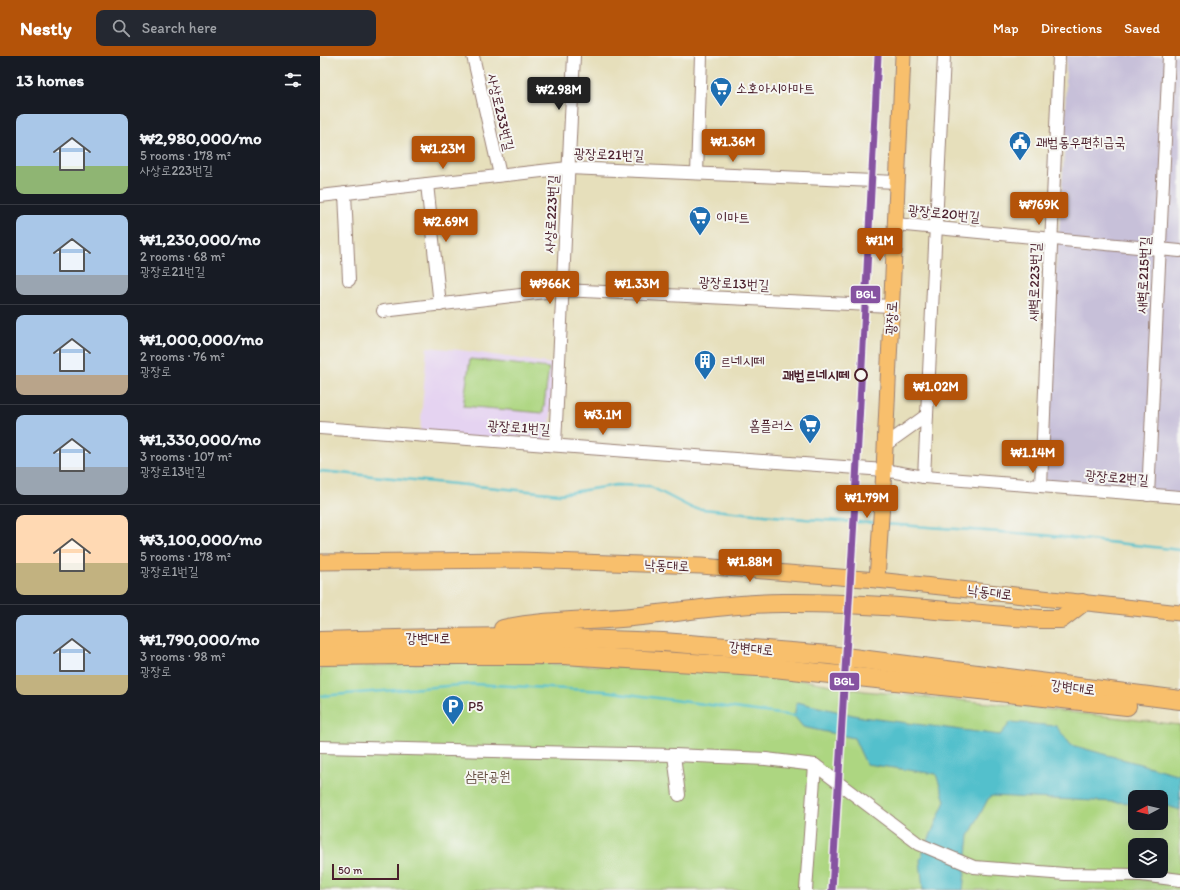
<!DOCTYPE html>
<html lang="en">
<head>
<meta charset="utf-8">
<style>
  :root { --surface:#171b24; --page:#242831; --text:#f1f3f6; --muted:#9ea1a6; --line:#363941; --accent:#b45309 }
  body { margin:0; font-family:Itim,"Poor Story",sans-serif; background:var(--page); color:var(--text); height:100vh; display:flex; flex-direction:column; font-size:15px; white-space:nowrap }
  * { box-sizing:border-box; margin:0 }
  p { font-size:13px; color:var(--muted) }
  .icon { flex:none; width:22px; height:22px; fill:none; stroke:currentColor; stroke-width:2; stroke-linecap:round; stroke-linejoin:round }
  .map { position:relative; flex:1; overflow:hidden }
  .drawer { display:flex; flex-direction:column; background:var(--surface); width:320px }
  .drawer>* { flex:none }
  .needle { width:26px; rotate:263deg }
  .controls { position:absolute; left:808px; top:734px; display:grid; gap:8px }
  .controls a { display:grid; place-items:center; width:40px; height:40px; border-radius:8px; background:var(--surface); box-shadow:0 4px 16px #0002; font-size:20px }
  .scale { position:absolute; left:12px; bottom:10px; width:67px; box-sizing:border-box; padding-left:4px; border:2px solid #4a1f2b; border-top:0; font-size:11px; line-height:14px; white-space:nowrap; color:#4a1f2b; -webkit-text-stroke:3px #f6f6f2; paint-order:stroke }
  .price { position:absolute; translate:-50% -34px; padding:0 9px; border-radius:4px; background:var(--accent); color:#fff; font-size:13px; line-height:26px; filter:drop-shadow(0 1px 2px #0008) }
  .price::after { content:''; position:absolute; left:50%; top:24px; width:12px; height:9px; margin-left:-6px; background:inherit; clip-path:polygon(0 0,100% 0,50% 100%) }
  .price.active { background:#222; color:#fff }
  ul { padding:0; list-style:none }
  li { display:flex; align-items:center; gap:12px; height:100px; padding:0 16px }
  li+li { border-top:1px solid var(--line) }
  li span { display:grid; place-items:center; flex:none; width:112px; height:80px; border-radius:8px; color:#555 }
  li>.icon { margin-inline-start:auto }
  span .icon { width:48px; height:48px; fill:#fffc; stroke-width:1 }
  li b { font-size:17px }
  h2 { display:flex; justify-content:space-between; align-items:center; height:48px; padding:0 16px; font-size:17px }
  header { display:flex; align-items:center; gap:24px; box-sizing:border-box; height:56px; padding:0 20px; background:var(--accent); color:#fff }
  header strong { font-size:19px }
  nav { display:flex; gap:22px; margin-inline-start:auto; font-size:14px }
  .search { width:280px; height:36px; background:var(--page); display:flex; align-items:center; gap:10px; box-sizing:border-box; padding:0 14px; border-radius:8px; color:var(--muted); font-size:15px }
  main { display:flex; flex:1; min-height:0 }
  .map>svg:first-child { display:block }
</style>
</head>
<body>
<header>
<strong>Nestly</strong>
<div class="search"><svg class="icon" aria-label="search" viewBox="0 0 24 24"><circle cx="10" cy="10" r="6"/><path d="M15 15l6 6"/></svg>Search here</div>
<nav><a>Map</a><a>Directions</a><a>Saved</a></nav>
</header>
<main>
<section class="drawer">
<h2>13 homes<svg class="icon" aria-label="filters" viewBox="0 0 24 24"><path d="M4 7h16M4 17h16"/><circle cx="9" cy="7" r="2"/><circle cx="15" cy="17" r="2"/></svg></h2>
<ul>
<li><span style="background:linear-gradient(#a9c7e8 65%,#8fb573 0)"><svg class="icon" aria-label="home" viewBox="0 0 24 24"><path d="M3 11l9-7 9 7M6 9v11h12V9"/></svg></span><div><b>₩2,980,000/mo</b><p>5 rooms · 178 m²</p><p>사상로223번길</p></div></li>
<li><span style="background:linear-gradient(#a9c7e8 75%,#9aa5b1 0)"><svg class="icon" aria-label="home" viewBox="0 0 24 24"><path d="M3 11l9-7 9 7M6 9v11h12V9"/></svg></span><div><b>₩1,230,000/mo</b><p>2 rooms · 68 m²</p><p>광장로21번길</p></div></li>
<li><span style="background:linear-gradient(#a9c7e8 75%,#b9a48a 0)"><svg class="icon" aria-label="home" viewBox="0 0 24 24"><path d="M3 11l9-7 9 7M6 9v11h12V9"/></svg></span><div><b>₩1,000,000/mo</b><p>2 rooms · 76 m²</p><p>광장로</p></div></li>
<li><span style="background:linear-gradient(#a9c7e8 65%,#9aa5b1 0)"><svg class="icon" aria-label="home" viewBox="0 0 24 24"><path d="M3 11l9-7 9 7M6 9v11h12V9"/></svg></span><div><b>₩1,330,000/mo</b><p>3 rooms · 107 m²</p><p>광장로13번길</p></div></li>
<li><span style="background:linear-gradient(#ffd9b3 60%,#c2b280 0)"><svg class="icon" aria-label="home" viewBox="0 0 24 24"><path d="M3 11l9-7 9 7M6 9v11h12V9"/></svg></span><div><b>₩3,100,000/mo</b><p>5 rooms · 178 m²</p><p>광장로1번길</p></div></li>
<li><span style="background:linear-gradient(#a9c7e8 75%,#c2b280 0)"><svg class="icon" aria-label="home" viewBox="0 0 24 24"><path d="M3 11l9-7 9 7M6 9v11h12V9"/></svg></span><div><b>₩1,790,000/mo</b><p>3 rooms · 98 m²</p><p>광장로</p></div></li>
</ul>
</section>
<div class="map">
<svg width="860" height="834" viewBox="0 0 860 834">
  <rect width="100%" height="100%" fill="#f6f6f2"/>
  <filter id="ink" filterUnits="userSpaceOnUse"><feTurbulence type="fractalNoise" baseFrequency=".025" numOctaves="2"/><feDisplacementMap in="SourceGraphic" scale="8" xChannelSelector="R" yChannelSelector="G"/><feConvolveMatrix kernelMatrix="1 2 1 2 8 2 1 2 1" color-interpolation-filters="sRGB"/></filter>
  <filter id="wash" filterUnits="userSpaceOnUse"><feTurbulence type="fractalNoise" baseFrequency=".012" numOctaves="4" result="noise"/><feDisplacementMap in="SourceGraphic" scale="16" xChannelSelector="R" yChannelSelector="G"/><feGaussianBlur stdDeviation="0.9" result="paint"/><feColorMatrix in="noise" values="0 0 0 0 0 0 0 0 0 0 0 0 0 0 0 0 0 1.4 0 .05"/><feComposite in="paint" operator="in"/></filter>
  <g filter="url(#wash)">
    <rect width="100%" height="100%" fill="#e6dfbb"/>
    <polygon fill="#e5d3f1" points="107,291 140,294 234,308 229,392 100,376"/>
    <polygon fill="#c7c0d9" points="746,0 860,0 860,438 733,427 725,423 737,192 739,175 745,82"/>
    <g fill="#add681" stroke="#7c7a56" fill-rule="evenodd">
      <polygon points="150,303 229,312 223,357 143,350"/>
      <path d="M155,605L395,614L489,625L544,635L690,649L860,669V834H0V612ZM815,741H841V767H815ZM815,789H841V815H815Z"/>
    </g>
    <polygon fill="#53c0cc" stroke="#4e707c" points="477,646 542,661 680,679 691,666 736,670 751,689 860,719 860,754 841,748 841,741 815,741 815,747 672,740 668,743 649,780 643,834 603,834 600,804 625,745 616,718 546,708 534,682 483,671 474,660"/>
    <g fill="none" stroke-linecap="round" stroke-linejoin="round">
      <g stroke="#53c0cc" stroke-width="2.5">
        <polyline points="0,415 240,438 296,429 329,430 372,452 485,463 556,467"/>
        <polyline points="565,468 724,479 860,494"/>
        <polyline points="0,640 152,628 285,635 474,660"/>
      </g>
    </g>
  </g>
  <g filter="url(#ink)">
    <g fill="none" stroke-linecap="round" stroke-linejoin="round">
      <g stroke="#987f73" stroke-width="14">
        <g id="minor">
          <polyline points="153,0 180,119"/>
          <polyline points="377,117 381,0"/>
          <polyline points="107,128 120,249"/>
          <polyline points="25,137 29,224"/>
          <polyline points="0,140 248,112 577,126"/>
          <polyline points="575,168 860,195"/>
          <polyline points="63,255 243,234 571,250"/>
          <polyline points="607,359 624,0"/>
          <polyline points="0,372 564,414 604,421 860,441"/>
          <polyline points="235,388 254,0"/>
          <polyline points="565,389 607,359 604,421"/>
          <polyline points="721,430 739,0"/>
          <polyline points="828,439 849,0"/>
          <polyline points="0,691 354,699 446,703 495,709 599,788 654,811 745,818 821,819 860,824"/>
          <polyline points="354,699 359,739"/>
          <polyline points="486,834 495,709"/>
        </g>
      </g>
      <g stroke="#987f73" stroke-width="17">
        <g id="major">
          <polyline points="0,506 200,504 381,510 557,524 860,557"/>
          <polyline points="557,524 564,414 583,0"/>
        </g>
      </g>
      <g stroke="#987f73" stroke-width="20">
        <g id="highway">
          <path d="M183,573C226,564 269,565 312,561C363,556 413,547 463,547C548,546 634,556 720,563H741L762,547"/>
          <polyline points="0,585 115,582 202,581 343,586 509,599 860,644"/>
          <polyline points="0,600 84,599 244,599 454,612 807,650"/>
        </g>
      </g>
      <use href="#minor" stroke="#fff" stroke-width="12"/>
      <use href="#major" stroke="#f8bf6c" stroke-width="15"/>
      <use href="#highway" stroke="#f8bf6c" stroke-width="18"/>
      <g stroke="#f6f6f2" stroke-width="10">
        <polyline id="rail-1" points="512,834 534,463 558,0"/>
      </g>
      <use href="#rail-1" stroke="#8652a1" stroke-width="7"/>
    </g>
  </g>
  <defs>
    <g id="supermarket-pin" transform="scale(1.15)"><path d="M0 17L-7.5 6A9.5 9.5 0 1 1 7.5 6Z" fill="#1f6fb2" stroke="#f6f6f2"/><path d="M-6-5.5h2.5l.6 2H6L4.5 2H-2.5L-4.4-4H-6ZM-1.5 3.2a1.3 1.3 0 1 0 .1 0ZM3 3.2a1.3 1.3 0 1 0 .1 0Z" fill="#fff"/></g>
    <g id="civic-pin" transform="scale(1.15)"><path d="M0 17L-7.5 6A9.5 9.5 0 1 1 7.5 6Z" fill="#1f6fb2" stroke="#f6f6f2"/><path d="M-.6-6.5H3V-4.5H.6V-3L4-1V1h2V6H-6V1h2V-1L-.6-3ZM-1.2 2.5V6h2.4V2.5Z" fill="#fff"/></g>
    <g id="building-pin" transform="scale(1.15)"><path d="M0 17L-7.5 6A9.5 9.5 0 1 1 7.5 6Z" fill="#1f6fb2" stroke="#f6f6f2"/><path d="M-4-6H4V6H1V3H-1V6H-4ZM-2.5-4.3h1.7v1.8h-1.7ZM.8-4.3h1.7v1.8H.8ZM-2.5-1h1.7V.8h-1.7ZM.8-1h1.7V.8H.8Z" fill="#fff"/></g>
    <g id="parking-pin" transform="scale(1.15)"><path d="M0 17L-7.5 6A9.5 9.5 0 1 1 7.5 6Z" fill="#1f6fb2" stroke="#f6f6f2"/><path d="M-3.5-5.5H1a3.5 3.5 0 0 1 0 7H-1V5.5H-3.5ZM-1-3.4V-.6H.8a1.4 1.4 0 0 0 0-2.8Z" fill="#fff"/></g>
  </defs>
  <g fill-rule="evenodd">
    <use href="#supermarket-pin" x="401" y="32"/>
    <use href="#civic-pin" x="700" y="86"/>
    <use href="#supermarket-pin" x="380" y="161"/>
    <use href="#building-pin" x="385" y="305"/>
    <use href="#supermarket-pin" x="490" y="369"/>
    <use href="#parking-pin" x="133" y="650"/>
  </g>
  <circle fill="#f6f6f2" stroke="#4a1f2b" stroke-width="2" cx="541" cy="319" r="6"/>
  <g text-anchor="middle" stroke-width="4" stroke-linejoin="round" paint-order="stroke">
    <g font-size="14" fill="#4a1f2b" stroke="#f6f6f2" text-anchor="start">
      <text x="416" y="37">소호아시아마트</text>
      <text x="716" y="91">괘법동우편취급국</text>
      <text x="396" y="166">이마트</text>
      <text x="400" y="310">르네시떼</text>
      <text x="474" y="374" text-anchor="end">홈플러스</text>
      <text x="148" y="655">P5</text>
    </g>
    <g font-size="14" fill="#4a1f2b" stroke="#f6f6f2">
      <text transform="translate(181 56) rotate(77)" y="5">사상로233번길</text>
      <text transform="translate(289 98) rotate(2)" y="5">광장로21번길</text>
      <text transform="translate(624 157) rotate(6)" y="5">광장로20번길</text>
      <text transform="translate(231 158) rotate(-87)" y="5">사상로223번길</text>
      <text transform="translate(823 219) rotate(-87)" y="5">새벽로215번길</text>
      <text transform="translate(714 226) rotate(-88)" y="5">새벽로223번길</text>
      <text transform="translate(414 227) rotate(3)" y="5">광장로13번길</text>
      <text transform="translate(571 262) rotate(-87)" y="5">광장로</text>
      <text transform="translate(199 371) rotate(4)" y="5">광장로1번길</text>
      <text transform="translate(797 421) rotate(5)" y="5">광장로2번길</text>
      <text transform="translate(347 509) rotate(2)" y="5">낙동대로</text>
      <text transform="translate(670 536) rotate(7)" y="5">낙동대로</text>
      <text x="108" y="587">강변대로</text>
      <text transform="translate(431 592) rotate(5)" y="5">강변대로</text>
      <text transform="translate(753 631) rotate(7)" y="5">강변대로</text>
    </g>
    <g font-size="14" font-weight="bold" fill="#4a1f2b" stroke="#f6f6f2" text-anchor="end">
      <text x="530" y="324">괘법르네시떼</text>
    </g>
    <g font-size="14" fill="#634d40" stroke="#f6f6f2">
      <text x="168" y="725">삼락공원</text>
    </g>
  </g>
  <g stroke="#f6f6f2" stroke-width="1.5">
    <rect x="530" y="229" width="31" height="19" rx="4" fill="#8652a1"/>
    <rect x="509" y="616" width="31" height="19" rx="4" fill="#8652a1"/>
  </g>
  <g font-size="11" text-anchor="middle" font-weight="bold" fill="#fff">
    <text x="546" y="242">BGL</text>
    <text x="524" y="629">BGL</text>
  </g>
</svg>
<div class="controls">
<a><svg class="needle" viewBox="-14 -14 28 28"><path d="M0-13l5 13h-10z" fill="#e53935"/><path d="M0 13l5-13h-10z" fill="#9ea1a6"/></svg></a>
<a><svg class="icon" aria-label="layers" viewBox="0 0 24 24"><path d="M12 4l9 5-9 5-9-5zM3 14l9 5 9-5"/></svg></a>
</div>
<div class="scale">50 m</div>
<b class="price active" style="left:239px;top:55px">₩2.98M</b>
<b class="price" style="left:413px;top:107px">₩1.36M</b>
<b class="price" style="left:123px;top:114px">₩1.23M</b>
<b class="price" style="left:719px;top:170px">₩769K</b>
<b class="price" style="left:126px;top:187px">₩2.69M</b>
<b class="price" style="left:560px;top:206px">₩1M</b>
<b class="price" style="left:230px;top:249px">₩966K</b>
<b class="price" style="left:317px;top:249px">₩1.33M</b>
<b class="price" style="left:616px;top:352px">₩1.02M</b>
<b class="price" style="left:283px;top:380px">₩3.1M</b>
<b class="price" style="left:713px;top:418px">₩1.14M</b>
<b class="price" style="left:547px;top:463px">₩1.79M</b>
<b class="price" style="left:430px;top:527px">₩1.88M</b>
</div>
</main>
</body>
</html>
